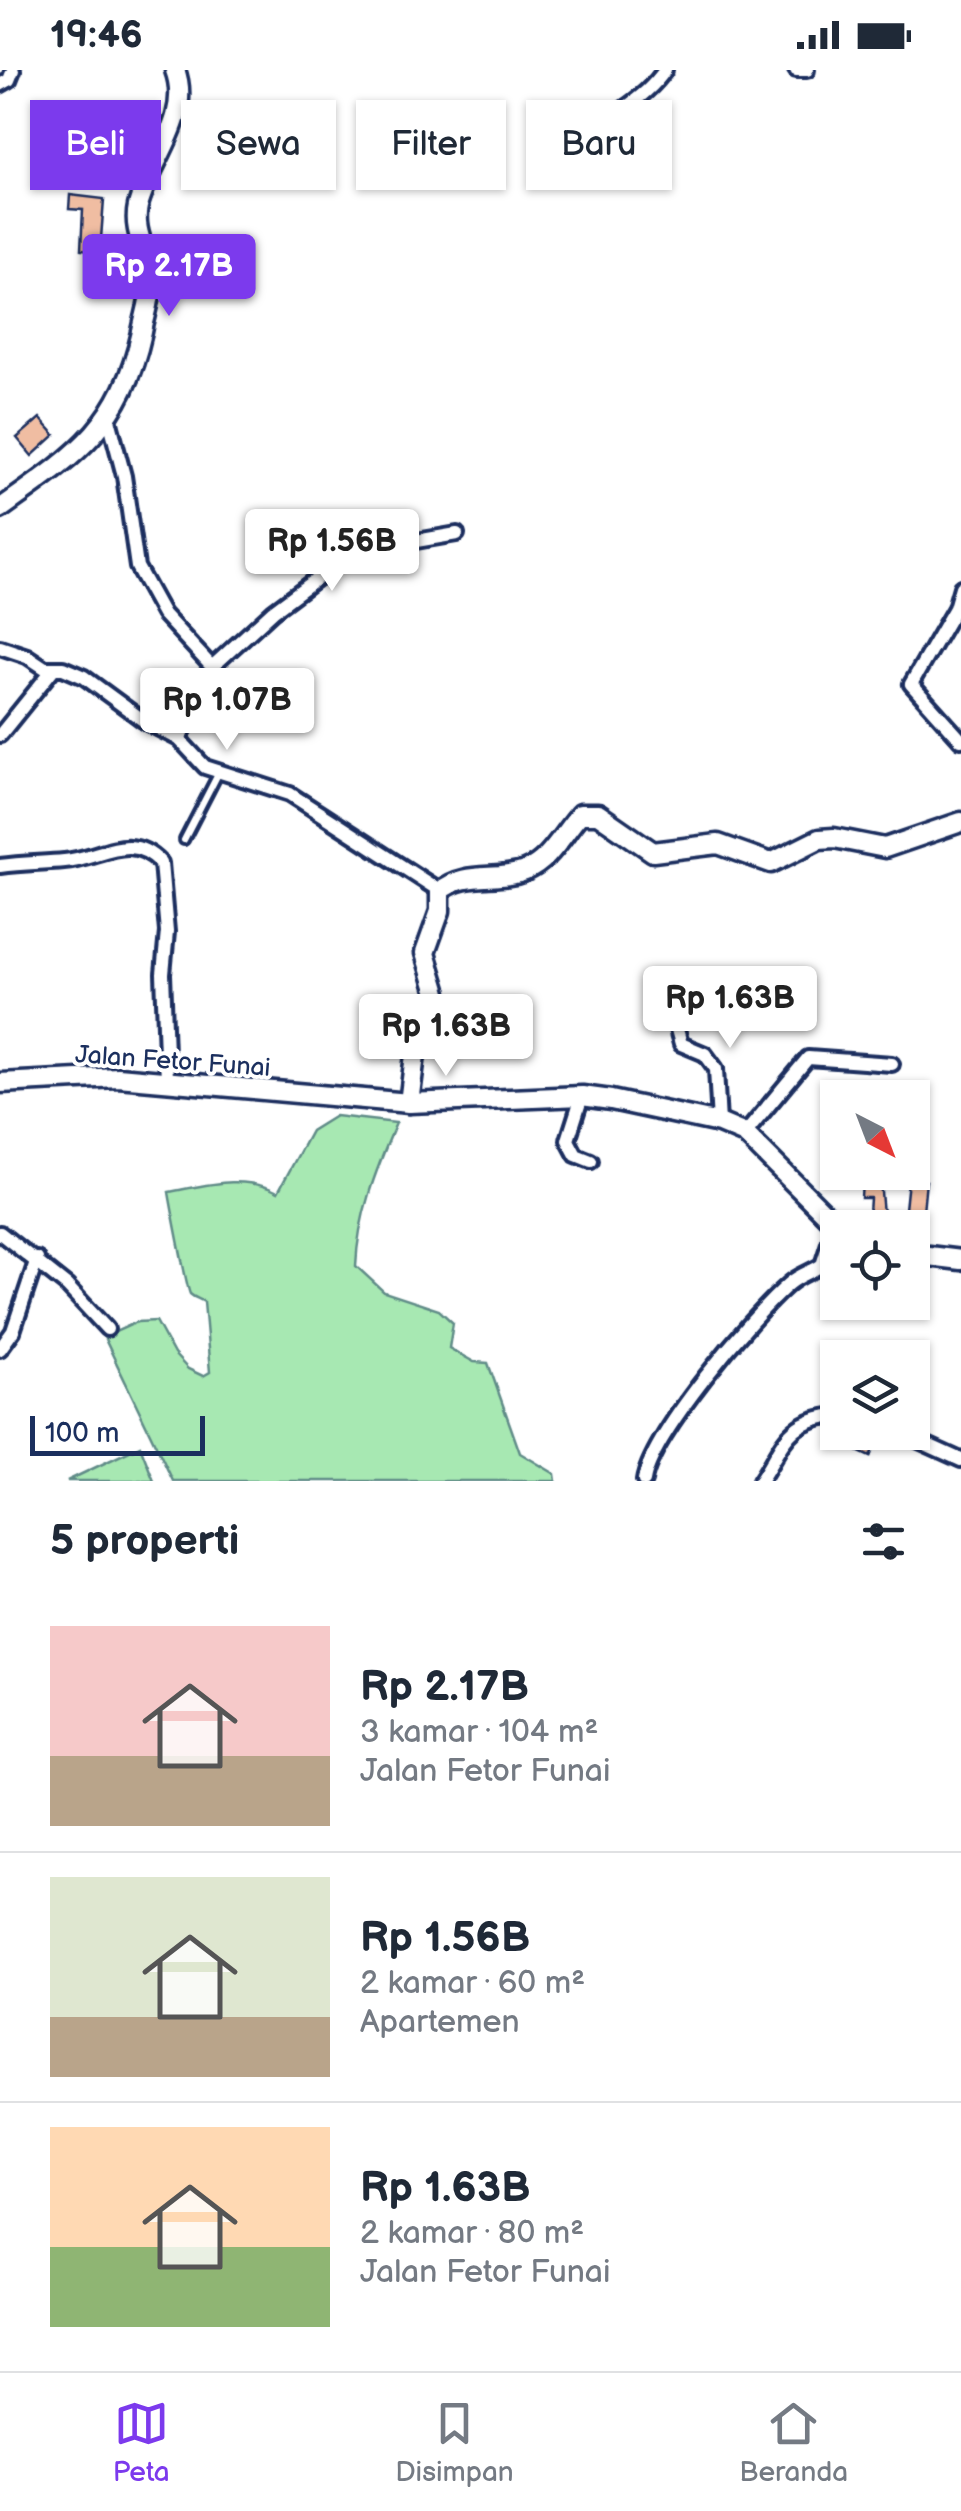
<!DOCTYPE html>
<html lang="id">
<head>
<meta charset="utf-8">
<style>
  :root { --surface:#fff; --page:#f6f6f7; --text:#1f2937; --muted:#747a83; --line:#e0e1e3; --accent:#7c3aed }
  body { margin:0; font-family:"Balsamiq Sans",sans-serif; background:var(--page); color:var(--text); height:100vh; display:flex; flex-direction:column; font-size:38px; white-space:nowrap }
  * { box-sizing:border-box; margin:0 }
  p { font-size:32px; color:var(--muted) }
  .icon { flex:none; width:55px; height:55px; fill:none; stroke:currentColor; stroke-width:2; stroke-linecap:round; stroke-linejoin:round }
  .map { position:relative; height:1411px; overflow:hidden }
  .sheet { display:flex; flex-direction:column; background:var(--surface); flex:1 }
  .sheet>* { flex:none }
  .top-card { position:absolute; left:30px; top:30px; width:902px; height:90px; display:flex; gap:20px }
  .needle { width:65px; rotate:138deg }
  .fabs { position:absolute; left:820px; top:1010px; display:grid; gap:20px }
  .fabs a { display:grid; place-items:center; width:110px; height:110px; border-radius:0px; background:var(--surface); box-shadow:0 2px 8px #0004; font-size:50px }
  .scale { position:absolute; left:30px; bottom:25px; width:175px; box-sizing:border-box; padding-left:10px; border:5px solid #1b2f5e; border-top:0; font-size:28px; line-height:35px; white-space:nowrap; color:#1b2f5e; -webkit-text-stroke:8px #fff; paint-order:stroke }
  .price { position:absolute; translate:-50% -85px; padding:0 22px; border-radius:10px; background:#fff; color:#222; font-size:32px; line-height:65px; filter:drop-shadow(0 2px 5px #0008) }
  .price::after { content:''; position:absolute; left:50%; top:60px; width:30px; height:22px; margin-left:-15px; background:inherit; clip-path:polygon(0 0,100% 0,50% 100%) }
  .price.on { background:var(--accent); color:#fff }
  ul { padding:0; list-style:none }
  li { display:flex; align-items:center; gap:30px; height:250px; padding:0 50px }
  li+li { border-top:2px solid var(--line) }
  li span { display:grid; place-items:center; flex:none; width:280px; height:200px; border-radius:0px; color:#555 }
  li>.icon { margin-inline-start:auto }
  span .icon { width:120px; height:120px; fill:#fffc; stroke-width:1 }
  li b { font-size:42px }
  h2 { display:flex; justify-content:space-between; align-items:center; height:120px; padding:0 50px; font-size:42px }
  .pill { padding:0 35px; border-radius:0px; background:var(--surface); box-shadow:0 2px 8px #0004; font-size:35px; line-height:90px }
  .pill.on { background:var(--accent); color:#fff }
  .status { display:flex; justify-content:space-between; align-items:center; height:70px; padding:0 50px; background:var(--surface); direction:ltr }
  .status svg { height:28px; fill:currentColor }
  .menu { display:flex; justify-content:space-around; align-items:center; height:140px; border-top:2px solid var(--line); background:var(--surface); font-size:28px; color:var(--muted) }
  .menu a { display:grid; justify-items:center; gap:5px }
  .menu .on { color:var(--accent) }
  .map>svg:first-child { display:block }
</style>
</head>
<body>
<div class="status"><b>19:46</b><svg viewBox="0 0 49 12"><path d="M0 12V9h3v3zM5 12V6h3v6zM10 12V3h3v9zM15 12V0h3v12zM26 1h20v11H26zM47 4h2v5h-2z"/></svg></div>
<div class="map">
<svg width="961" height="1411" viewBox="0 0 961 1411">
  <rect width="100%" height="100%" fill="#fff"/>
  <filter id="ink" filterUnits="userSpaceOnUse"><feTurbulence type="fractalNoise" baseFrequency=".01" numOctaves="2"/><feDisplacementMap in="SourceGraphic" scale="20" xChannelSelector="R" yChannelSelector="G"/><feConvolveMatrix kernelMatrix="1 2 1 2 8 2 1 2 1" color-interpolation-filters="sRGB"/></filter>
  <g filter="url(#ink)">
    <g fill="#a7e8b2" stroke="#618c88" stroke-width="2.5">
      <path d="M335,1046L396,1053C376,1100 358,1145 356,1196L384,1222L439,1240L453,1253L449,1278L474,1292L488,1293L520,1383L555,1404L556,1411H173L104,1267L137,1252L156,1251L174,1284L188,1299L203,1306L210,1302L204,1232C200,1229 194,1228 190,1224C187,1219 171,1134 169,1122C207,1115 242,1104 278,1122L311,1061Z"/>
      <polygon points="140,1376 154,1411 67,1411"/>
    </g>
    <g fill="#f0bda2" stroke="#1b2f5e" stroke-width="2.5">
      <polygon points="70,125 104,129 100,182 81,180 83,140 69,139"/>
      <polygon points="40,348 55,365 32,386 17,368"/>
      <polygon points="862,1110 880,1111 883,1144 869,1143 870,1128 861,1128"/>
      <polygon points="908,1110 926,1111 922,1152 904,1149"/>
      <polygon points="832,1362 848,1362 857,1372 860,1365 876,1372 870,1387 842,1374"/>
    </g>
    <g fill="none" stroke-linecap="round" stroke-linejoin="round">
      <g stroke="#1b2f5e" stroke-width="14">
        <polyline id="lane" points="184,770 218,704"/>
      </g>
      <g stroke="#1b2f5e" stroke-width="20">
        <g id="street">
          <polyline points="796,0 807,0"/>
          <polyline points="0,15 9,10 13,0"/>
          <path d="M595,64C618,39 645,29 665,0"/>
          <polyline points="109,349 124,406 137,497 163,544 212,597 212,609 179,669"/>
          <polyline points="961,517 955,538 911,614 961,670"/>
          <polyline points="0,577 27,586 45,598 63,598 84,607 144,651 179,669 205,697 290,724 440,821"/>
          <polyline points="212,597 273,541 352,482 457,464"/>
          <polyline points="0,665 54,598"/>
          <path d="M0,796C22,793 42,793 64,791C100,789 129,759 161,793L167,862L163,904L167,1010"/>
          <polyline points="669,930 681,974 705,984 716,999 719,1053"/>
          <polyline points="582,1026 568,1070 576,1085 591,1091"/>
          <polyline points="745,1064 808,988 892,994"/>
          <polyline points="0,1163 67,1216 107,1259"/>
          <polyline points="0,1279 13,1261 37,1189"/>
          <polyline points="899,1362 961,1390"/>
          <path d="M644,1411C651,1365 752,1246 789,1214C799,1205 811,1202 822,1195L835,1155"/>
          <path d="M760,1411C784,1375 786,1349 838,1345"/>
        </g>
      </g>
      <g stroke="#1b2f5e" stroke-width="25">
        <g id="secondary">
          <path d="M0,439C75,386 121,357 142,262C145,245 152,227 151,209C149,183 132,163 138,136C149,91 193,48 175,0"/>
          <polyline points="0,1013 118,1007 409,1033 582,1026 611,1030 719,1053 745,1064 839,1158"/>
          <path d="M409,1033L417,969L437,923L425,883L440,841V821C465,800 497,812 525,801C550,791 562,764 580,744H598L653,782L718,774L771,793L819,769L834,768L885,778L961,752"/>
          <polyline points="912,1184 961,1190"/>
        </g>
      </g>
      <use href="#lane" stroke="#fff" stroke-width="6"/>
      <use href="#street" stroke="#fff" stroke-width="12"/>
      <use href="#secondary" stroke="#fff" stroke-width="18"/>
    </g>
  </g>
  <g text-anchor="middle" stroke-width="8" stroke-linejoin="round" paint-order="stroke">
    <g font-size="25" fill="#1b2f5e" stroke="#fff">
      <text transform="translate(173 990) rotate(4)" y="9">Jalan Fetor Funai</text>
    </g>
  </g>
</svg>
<div class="fabs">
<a><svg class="needle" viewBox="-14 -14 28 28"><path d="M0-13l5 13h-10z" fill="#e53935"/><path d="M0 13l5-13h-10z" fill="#747a83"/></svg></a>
<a><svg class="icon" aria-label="locate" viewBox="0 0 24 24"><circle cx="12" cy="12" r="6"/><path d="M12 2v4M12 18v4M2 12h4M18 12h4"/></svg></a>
<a><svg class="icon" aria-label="layers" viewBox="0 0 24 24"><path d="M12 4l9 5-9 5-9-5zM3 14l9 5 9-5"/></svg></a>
</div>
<div class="scale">100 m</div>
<b class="price on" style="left:169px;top:249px">Rp 2.17B</b>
<b class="price" style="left:332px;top:524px">Rp 1.56B</b>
<b class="price" style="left:227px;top:683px">Rp 1.07B</b>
<b class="price" style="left:730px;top:981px">Rp 1.63B</b>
<b class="price" style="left:446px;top:1009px">Rp 1.63B</b>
<div class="top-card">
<a class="pill on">Beli</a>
<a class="pill">Sewa</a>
<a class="pill">Filter</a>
<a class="pill">Baru</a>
</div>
</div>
<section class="sheet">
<h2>5 properti<svg class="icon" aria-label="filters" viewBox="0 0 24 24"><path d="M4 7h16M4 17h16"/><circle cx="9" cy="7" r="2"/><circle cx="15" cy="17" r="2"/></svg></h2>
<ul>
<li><span style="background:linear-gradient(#f6c9c9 65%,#b9a48a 0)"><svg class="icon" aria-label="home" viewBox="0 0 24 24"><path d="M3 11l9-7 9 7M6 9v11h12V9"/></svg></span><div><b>Rp 2.17B</b><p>3 kamar · 104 m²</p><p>Jalan Fetor Funai</p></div></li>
<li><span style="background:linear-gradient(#dfe7d0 70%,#b9a48a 0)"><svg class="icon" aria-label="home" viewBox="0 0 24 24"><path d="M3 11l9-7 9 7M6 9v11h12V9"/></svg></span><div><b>Rp 1.56B</b><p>2 kamar · 60 m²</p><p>Apartemen</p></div></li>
<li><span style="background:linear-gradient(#ffd9b3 60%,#8fb573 0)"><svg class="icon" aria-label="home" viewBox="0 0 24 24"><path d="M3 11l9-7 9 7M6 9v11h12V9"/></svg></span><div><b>Rp 1.63B</b><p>2 kamar · 80 m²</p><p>Jalan Fetor Funai</p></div></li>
</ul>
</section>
<nav class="menu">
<a class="on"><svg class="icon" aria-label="map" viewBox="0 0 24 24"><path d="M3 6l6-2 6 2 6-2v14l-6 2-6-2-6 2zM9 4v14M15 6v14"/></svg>Peta</a>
<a><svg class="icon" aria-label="saved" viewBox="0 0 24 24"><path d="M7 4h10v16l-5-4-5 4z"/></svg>Disimpan</a>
<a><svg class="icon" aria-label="home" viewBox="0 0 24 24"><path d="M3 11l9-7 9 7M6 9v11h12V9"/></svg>Beranda</a>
</nav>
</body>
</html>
